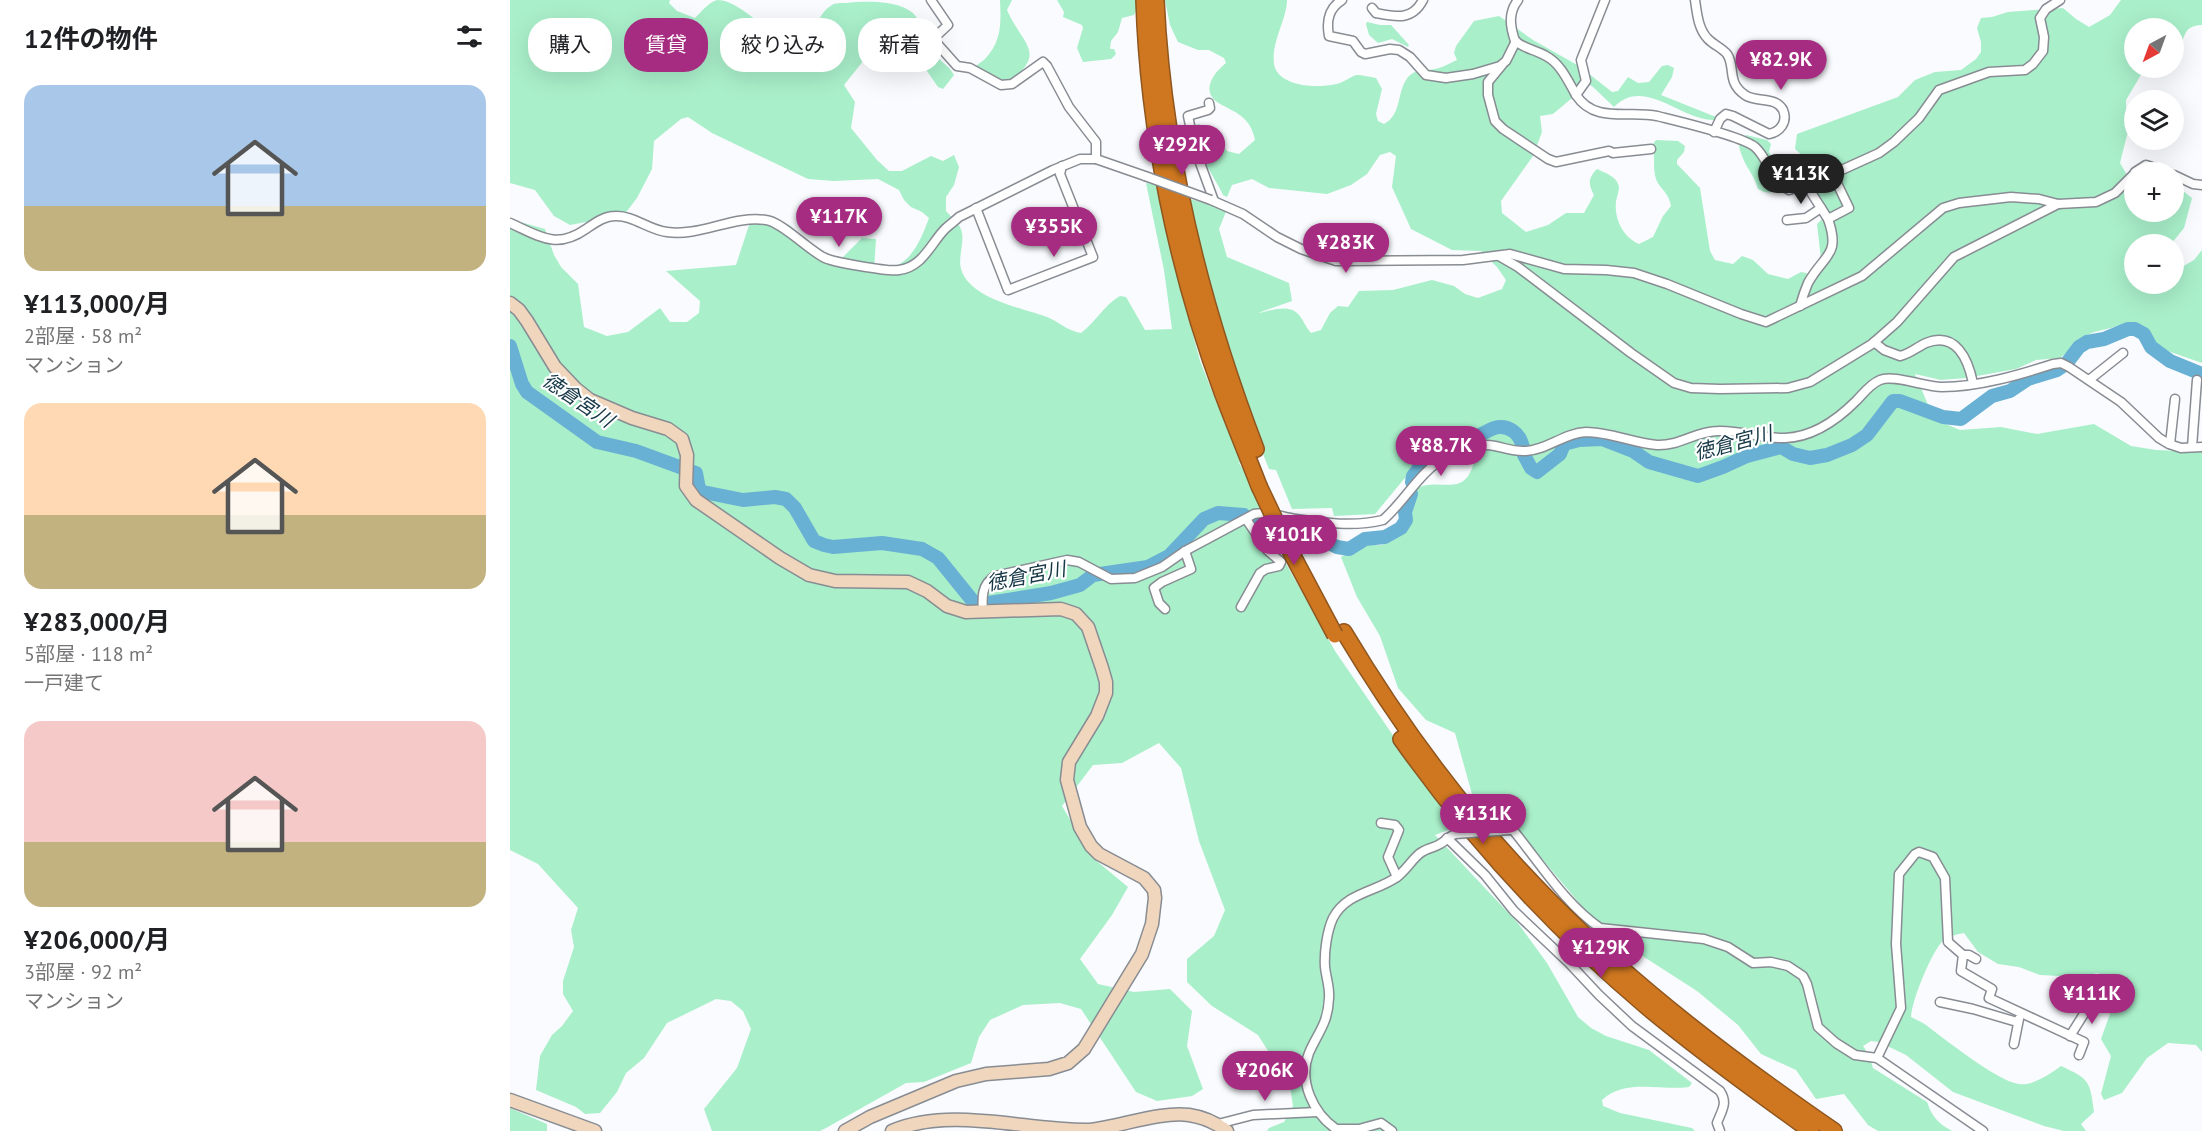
<!DOCTYPE html>
<html lang="ja">
<head>
<meta charset="utf-8">
<style>
  :root { --surface:#fff; --page:#f6f6f6; --text:#202124; --muted:#757577; --accent:#a62c81 }
  body { margin:0; font-family:"PT Sans","Noto Sans JP",sans-serif; background:var(--page); color:var(--text); height:100vh; display:flex; flex-direction:column; font-size:22px; white-space:nowrap }
  * { box-sizing:border-box; margin:0 }
  p { font-size:20px; color:var(--muted) }
  .icon { flex:none; width:33px; height:33px; fill:none; stroke:currentColor; stroke-width:2; stroke-linecap:round; stroke-linejoin:round }
  .map { position:relative; flex:1; overflow:hidden }
  .drawer { display:flex; flex-direction:column; background:var(--surface); width:510px }
  .drawer>* { flex:none }
  .guide { position:absolute; left:18px; top:18px; width:570px; height:54px; display:flex; gap:12px }
  .needle { width:39px; rotate:221deg }
  .fabs { position:absolute; left:1614px; top:18px; display:grid; gap:12px }
  .fabs a { display:grid; place-items:center; width:60px; height:60px; border-radius:50%; background:var(--surface); box-shadow:0 6px 24px #0002; font-size:30px }
  .price { position:absolute; translate:-50% -51px; padding:0 14px; border-radius:21px; background:var(--accent); color:#fff; font-size:20px; line-height:39px; filter:drop-shadow(0 2px 3px #0008) }
  .price::after { content:''; position:absolute; left:50%; top:36px; width:18px; height:14px; margin-left:-9px; background:inherit; clip-path:polygon(0 0,100% 0,50% 100%) }
  .price.active { background:#222; color:#fff }
  ul { padding:0; list-style:none }
  li { display:grid; align-content:center; gap:12px; height:318px; padding:0 24px }
  li span { display:grid; place-items:center; height:186px; border-radius:18px; color:#555 }
  li>.icon { margin-inline-start:auto }
  span .icon { width:108px; height:108px; fill:#fffc; stroke-width:1 }
  li b { font-size:26px }
  h2 { display:flex; justify-content:space-between; align-items:center; height:72px; padding:0 24px; font-size:26px }
  .tag { padding:0 21px; border-radius:24px; background:var(--surface); box-shadow:0 6px 24px #0002; font-size:21px; line-height:54px }
  .tag.active { background:var(--accent); color:#fff }
  main { display:flex; flex:1; min-height:0 }
  .map>svg:first-child { display:block }
</style>
</head>
<body>
<main>
<section class="drawer">
<h2>12件の物件<svg class="icon" aria-label="filters" viewBox="0 0 24 24"><path d="M4 7h16M4 17h16"/><circle cx="9" cy="7" r="2"/><circle cx="15" cy="17" r="2"/></svg></h2>
<ul>
<li><span style="background:linear-gradient(#a9c7e8 65%,#c2b280 0)"><svg class="icon" aria-label="home" viewBox="0 0 24 24"><path d="M3 11l9-7 9 7M6 9v11h12V9"/></svg></span><div><b>¥113,000/月</b><p>2部屋 · 58 m²</p><p>マンション</p></div></li>
<li><span style="background:linear-gradient(#ffd9b3 60%,#c2b280 0)"><svg class="icon" aria-label="home" viewBox="0 0 24 24"><path d="M3 11l9-7 9 7M6 9v11h12V9"/></svg></span><div><b>¥283,000/月</b><p>5部屋 · 118 m²</p><p>一戸建て</p></div></li>
<li><span style="background:linear-gradient(#f6c9c9 65%,#c2b280 0)"><svg class="icon" aria-label="home" viewBox="0 0 24 24"><path d="M3 11l9-7 9 7M6 9v11h12V9"/></svg></span><div><b>¥206,000/月</b><p>3部屋 · 92 m²</p><p>マンション</p></div></li>
</ul>
</section>
<div class="map">
<svg width="1692" height="1131" viewBox="0 0 1692 1131">
  <rect width="100%" height="100%" fill="#f9fbfe"/>
  <g fill="#a9efca">
    <path d="M0,0H160L159,3L167,11L185,18C192,11 198,3 207,0C232,0 264,41 284,47C285,47 292,48 293,48C303,35 308,13 322,5C325,3 332,3 336,3C356,1 387,0 403,13C413,24 415,39 422,51C428,60 439,65 444,75L433,89L428,87L406,55L386,35L377,34L368,37L363,57L354,60L334,85L345,102L341,128L367,160L379,171H392L421,156L433,161L444,155L449,167L444,185L436,197V211C441,217 451,224 452,233C454,243 448,258 451,269C460,299 512,308 537,317C549,322 558,331 571,333C586,322 594,305 610,296L616,297L635,330L662,329L654,270L636,183L649,185L657,236L690,361L731,464L728,462L737,475L770,553L825,651L946,827L925,835L1007,922L1037,963L1068,1017L1081,1028L1096,1036L1139,1050L1182,1083L1179,1087C1151,1091 1115,1078 1092,1100L1093,1106L1110,1113L1182,1128L1185,1131H757L759,1128L774,1122L783,1106L780,1086L748,1035L702,1006L677,982V959L704,936L715,910L689,841L671,768L649,743L612,763L583,765L552,806L583,858L618,887L602,915L570,959L588,984L624,992L660,989L682,1011L677,1046L693,1089L682,1096L647,1101L626,1092L571,1009L550,1003L513,1005L480,1020L469,1037L461,1063L414,1082L396,1083L316,1128L310,1131H202L194,1109L227,1068L241,1029L233,1011L221,1001L206,999L157,1023L134,1058L116,1073L107,1092L90,1113L75,1114L66,1107L26,1090L30,1056L42,1035L52,1026L63,1011L53,994V981L64,947L61,930L68,908L28,864L0,850V219L35,229L44,255L51,267L68,284L74,327L97,336L118,332L150,308L160,322H177L189,313L190,301L156,271L226,265L241,219L262,216L281,226L307,253L330,260L352,238L366,239L364,270L369,273C376,270 385,268 391,263C405,255 414,232 419,218L412,212L401,207L394,200L389,190L368,179L324,181L298,179L202,133L178,117L171,119L144,141L142,169L127,198L114,215L60,225L44,216L25,190L0,183Z"/>
    <path d="M490,0H502L497,10C513,46 538,52 498,83H489L464,68C467,64 471,63 475,59C492,41 491,23 490,0Z"/>
    <polygon points="547,0 626,0 627,8 624,15 612,18 608,32 601,41 600,49 604,49 606,54 601,59 573,62 567,48 573,28 572,25 553,17 554,12"/>
    <path d="M655,0H777C777,19 761,42 764,64C768,88 812,89 830,83C836,81 841,76 847,75C853,75 860,77 866,78L872,89L866,114L868,121L874,124C893,114 886,90 899,76C908,68 915,71 925,69C932,68 940,63 947,60L944,53L946,46L964,21L989,16L1023,40L1069,66L1102,92L1108,91L1118,77L1128,83L1139,82L1152,66L1158,65L1164,68L1162,77L1151,95L1206,117L1204,120C1170,120 1134,76 1104,107L1083,87L1080,85L1074,88L1043,114L1030,116L1032,132L1023,156L991,201L992,213L1016,232L1038,225L1056,213H1074L1084,195C1078,184 1078,178 1087,169C1095,173 1107,176 1109,187C1109,191 1107,197 1106,201C1104,219 1113,237 1129,244L1143,237L1153,216L1161,206C1159,191 1147,188 1145,175C1143,165 1145,155 1143,144L1146,140L1168,141L1175,146L1174,152L1167,160V164L1190,188L1200,251L1205,260L1223,264L1232,256L1243,260L1258,274L1278,279L1291,272L1300,274L1311,259L1307,224L1312,219L1308,210V201C1293,190 1282,183 1297,165L1294,157L1285,149L1287,134L1388,97L1405,80L1425,72L1451,70L1466,59L1471,52V42L1467,28L1471,18L1482,17L1498,12L1553,8L1566,19L1579,27L1600,15L1611,0H1692V25C1669,26 1678,41 1664,53V28H1624V68H1635L1616,100V111L1620,123L1610,163L1624,187V212H1664V184L1682,198L1674,228L1661,244H1624V284H1664V263L1672,267L1684,260L1692,250V363L1652,349L1634,330L1616,323C1603,329 1588,329 1575,336C1566,341 1558,352 1550,358L1526,360L1506,369L1456,378L1431,380L1405,374L1424,419L1450,430L1491,427L1527,434L1584,424L1621,446L1646,450L1692,452V1052L1686,1045L1658,1043L1637,1058L1612,1093L1594,1100L1591,1094L1601,1056L1591,1039L1601,1011L1604,988L1588,973L1568,977L1530,975L1509,967L1488,964L1468,952L1454,933C1448,934 1440,936 1435,939C1423,947 1401,1002 1401,1017L1413,1023C1434,1038 1486,1081 1509,1084C1523,1086 1540,1074 1551,1066C1579,1079 1580,1080 1584,1112L1571,1124L1576,1131H1554L1534,1126L1443,1092L1396,1055L1369,1042L1361,1041L1353,1046L1359,1055L1363,1068L1417,1102C1422,1117 1429,1124 1442,1131H1368L1358,1125L1334,1094L1306,1099L1286,1070L1251,1054L1228,1025L1187,991L1103,937L1087,924L999,820L981,821L962,794L945,733L916,720L888,688L870,636L847,597L831,557C838,553 848,546 857,545C862,544 866,546 871,545C899,538 903,513 905,489C932,475 955,502 965,458L956,446L936,448L894,479L865,514L824,516L822,508L782,509L766,470L759,469L743,429L698,287L676,198L717,209L709,229L717,257L779,283L782,301L748,313C760,311 777,304 787,313C793,318 795,327 801,333L811,330L820,313L828,306L838,307L849,291L883,290L922,280L944,286L955,294L968,298L992,289L996,280L987,267L971,251L942,250L901,229L882,187L886,156L880,152L870,155L857,174L841,185L817,194L759,188L742,179L722,185L717,197L713,195C703,173 683,151 686,125L689,124L706,136L717,151L729,154L745,140C743,130 739,122 731,116C725,111 717,108 710,104C690,93 702,74 716,63L714,58L699,50H688L668,42L660,25Z"/>
    <polygon points="857,22 870,25 881,25 899,45 898,47 882,39 868,43 859,35 856,24"/>
    <path d="M1236,135L1257,140L1261,144L1259,152C1264,160 1262,166 1268,174L1274,175L1278,182C1267,190 1261,197 1248,189C1243,172 1233,165 1229,146Z"/>
    <polygon points="0,1108 37,1124 37,1131 0,1131"/>
  </g>
  <g fill="none" stroke-linecap="round" stroke-linejoin="round">
    <g stroke="#69b1d4" stroke-width="14">
      <polyline points="0,346 12,384 17,392 87,442 126,451 186,473 189,489 193,492 233,500 265,497 276,499 285,508 304,541 314,545 323,547 372,543 412,549 428,558 466,605 541,593 570,585 583,575 638,567 659,556 694,519 708,513 734,515"/>
      <polyline points="1014,455 1021,468 1027,472 1050,454 1054,444 1069,440 1092,439 1123,451 1139,462 1188,476 1213,467 1237,456 1271,447 1283,454 1300,458 1317,455 1342,445 1357,435 1383,401 1390,401 1433,417 1451,419 1482,396 1500,391 1518,379 1547,370 1556,364 1569,347 1577,342 1594,339 1618,329 1625,329 1634,334 1641,347 1660,361 1692,374"/>
      <path d="M902,482L903,476L913,463L912,454L929,436C939,434 948,441 958,439C974,437 986,419 1003,431C1009,435 1011,440 1013,447"/>
      <polyline points="744,520 793,527 809,538 827,547 839,549 855,539 875,537 891,528 896,520 895,512 901,494"/>
    </g>
    <g stroke="#888c93" stroke-width="11">
      <g id="street">
        <polyline points="421,0 438,25 423,39 447,66 460,68 491,85 502,84 533,62 537,66 559,107 586,142 586,159"/>
        <path d="M832,0C819,8 816,20 819,36L843,41L851,52L855,54L880,49L889,50L900,57L916,75L936,78L963,74L990,66L996,61L1006,41"/>
        <path d="M1008,0C998,13 1000,26 1005,41C1015,49 1026,50 1036,56C1051,64 1058,81 1066,95"/>
        <path d="M1095,0L1071,60L1076,81L1066,95C1085,124 1119,110 1147,116C1167,121 1232,136 1245,147C1259,159 1260,181 1279,190L1303,183L1369,153L1384,142L1409,118L1429,90L1479,72L1515,70L1523,64L1533,51L1534,37L1530,18L1536,9L1550,0"/>
        <path d="M1185,0C1187,13 1188,29 1198,39C1204,45 1212,48 1217,54C1226,67 1216,82 1235,95C1246,103 1266,96 1273,110C1278,122 1270,132 1259,134L1223,116L1216,114L1210,119L1204,132"/>
        <path d="M862,8L866,13C886,17 902,21 913,0"/>
        <polyline points="992,65 978,82 978,95 985,121 993,129 1038,159 1046,162 1099,151 1103,153 1141,149"/>
        <polyline points="699,103 700,108 698,110 678,116 685,149 704,201"/>
        <polyline points="1625,172 1636,165 1658,172"/>
        <polyline points="1664,175 1683,184 1692,185"/>
        <polyline points="1297,186 1318,219 1339,208 1323,175"/>
        <polyline points="701,200 733,214 767,237 791,249 826,261 953,260 1000,254 1054,269 1096,270 1124,273 1157,284 1231,314 1256,322 1352,276 1433,208 1449,203 1501,197 1529,199 1548,204 1586,202 1605,193 1624,174"/>
        <polyline points="466,208 498,290 583,257 550,174 552,166"/>
        <polyline points="1277,220 1296,218 1311,208"/>
        <path d="M0,223C29,236 46,250 76,229C85,223 94,216 105,216C123,215 139,230 157,232C190,237 223,215 256,220C270,221 298,249 313,257C321,262 379,272 389,270C413,267 421,243 435,229C440,224 445,221 449,217L543,170L570,159H586L635,176"/>
        <polyline points="989,256 1008,267 1121,353 1164,383 1181,388 1210,389 1278,388 1300,382 1362,344 1387,322 1444,257 1548,204"/>
        <path d="M1290,306C1292,299 1295,290 1298,283C1314,254 1331,256 1318,219"/>
        <path d="M1364,342L1374,350L1390,356C1400,354 1407,347 1416,343C1446,331 1458,359 1463,383"/>
        <polyline points="1579,380 1613,353"/>
        <polyline points="1660,444 1665,399"/>
        <polyline points="1682,447 1687,380"/>
        <polyline points="731,607 750,573 756,569 769,566 771,562 757,550 736,519"/>
        <polyline points="655,609 649,603 644,588 652,582 681,569 675,551"/>
        <path d="M473,613C472,598 471,585 485,576L557,560L569,562L601,579L625,578L652,567L675,551L744,514C758,511 772,517 786,519C814,523 845,527 873,520C895,501 910,471 937,456C950,448 969,443 985,446C995,448 1005,452 1016,451C1037,450 1054,433 1076,432C1100,432 1123,443 1147,445C1170,446 1186,431 1208,431C1230,430 1253,439 1275,438C1303,437 1328,419 1346,401C1353,394 1360,384 1370,380C1383,374 1415,387 1432,387C1468,387 1509,375 1543,364L1551,363L1559,367L1611,402L1649,438L1659,444L1671,448L1692,447"/>
        <polyline points="871,823 885,825 889,830 878,857 887,877"/>
        <path d="M1000,830H1003C1030,863 1055,904 1090,928L1194,939L1218,947L1243,963L1261,962L1278,966L1293,976L1297,984L1308,1027L1326,1043L1345,1055L1367,1058L1473,1131"/>
        <path d="M937,838L975,875L1004,911L1059,963L1089,995L1122,1026L1210,1091C1218,1103 1212,1110 1207,1123L1210,1131"/>
        <polyline points="1453,955 1459,955 1466,959"/>
        <polyline points="1430,1002 1463,1009 1507,1022"/>
        <polyline points="1560,1036 1582,1001"/>
        <polyline points="1504,1044 1509,1019"/>
        <polyline points="1367,1058 1391,1008 1386,944 1389,874 1405,854 1409,852 1423,857 1435,878 1438,942 1453,955 1451,971 1482,989 1479,998 1574,1042 1569,1055"/>
        <polyline points="708,1124 743,1115 807,1112"/>
        <path d="M882,1131L871,1123L849,1129H826C803,1113 788,1081 799,1053C808,1032 818,1024 819,998C820,988 816,977 815,967C814,952 817,931 823,918C837,892 866,892 887,877C896,870 901,861 909,854C916,848 924,848 930,844C935,841 939,837 945,834"/>
      </g>
    </g>
    <g stroke="#888c93" stroke-width="15">
      <g id="secondary">
        <polyline points="0,303 9,310 17,321 45,367 65,388 80,400 122,418 158,429 172,439 177,455 176,486 186,500 270,558 299,575 325,581 398,582 417,591 437,606 456,612 551,609 566,614 578,627 592,668 596,682 596,693 587,716 559,762 557,780 570,827 581,846 589,854 634,878 644,890 645,898 642,924 632,954 574,1049 558,1063 539,1069 476,1074 446,1081 360,1117 335,1131"/>
        <polyline points="0,1100 85,1131"/>
        <path d="M382,1131C442,1106 516,1131 579,1130C609,1127 650,1111 679,1115C693,1117 706,1123 717,1131"/>
      </g>
    </g>
    <g stroke="#8f561f" stroke-width="18">
      <g id="highway">
        <path d="M634,0C638,131 667,270 712,392C724,424 737,455 749,486"/>
        <path d="M646,0C653,154 691,305 746,449"/>
        <path d="M834,632C892,729 961,822 1041,902C1127,989 1224,1062 1324,1131"/>
        <path d="M891,739C961,838 1045,929 1137,1007C1190,1051 1245,1091 1301,1131"/>
      </g>
    </g>
    <use href="#street" stroke="#fff" stroke-width="8"/>
    <use href="#secondary" stroke="#f0d6bc" stroke-width="12"/>
    <use href="#highway" stroke="#ce7720" stroke-width="15"/>
    <g stroke="#888c93" stroke-width="11" stroke-linecap="butt">
      <g id="street-bridge">
        <polyline points="635,176 701,200"/>
        <polyline points="945,834 1000,830"/>
      </g>
    </g>
    <g stroke="#8f561f" stroke-width="18" stroke-linecap="butt">
      <polyline id="highway-bridge" points="749,486 775,541 825,635"/>
    </g>
    <use href="#street-bridge" stroke="#fff" stroke-width="8"/>
    <use href="#highway-bridge" stroke="#ce7720" stroke-width="15"/>
  </g>
  <g text-anchor="middle" stroke-width="4.5" stroke-linejoin="round" paint-order="stroke">
    <g font-size="20" font-style="italic" fill="#163746" stroke="#fff">
      <text transform="translate(68 400) rotate(34)" y="7">徳倉宮川</text>
      <text transform="translate(1223 443) rotate(-15)" y="7">徳倉宮川</text>
      <text transform="translate(516 576) rotate(-11)" y="7">徳倉宮川</text>
    </g>
  </g>
</svg>
<div class="fabs">
<a><svg class="needle" viewBox="-14 -14 28 28"><path d="M0-13l5 13h-10z" fill="#e53935"/><path d="M0 13l5-13h-10z" fill="#757577"/></svg></a>
<a><svg class="icon" aria-label="layers" viewBox="0 0 24 24"><path d="M12 4l9 5-9 5-9-5zM3 14l9 5 9-5"/></svg></a>
<a>+</a>
<a>−</a>
</div>
<b class="price" style="left:1271px;top:91px">¥82.9K</b>
<b class="price" style="left:672px;top:176px">¥292K</b>
<b class="price active" style="left:1291px;top:205px">¥113K</b>
<b class="price" style="left:329px;top:248px">¥117K</b>
<b class="price" style="left:544px;top:258px">¥355K</b>
<b class="price" style="left:836px;top:274px">¥283K</b>
<b class="price" style="left:931px;top:477px">¥88.7K</b>
<b class="price" style="left:784px;top:566px">¥101K</b>
<b class="price" style="left:973px;top:845px">¥131K</b>
<b class="price" style="left:1091px;top:979px">¥129K</b>
<b class="price" style="left:1582px;top:1025px">¥111K</b>
<b class="price" style="left:755px;top:1102px">¥206K</b>
<div class="guide">
<a class="tag">購入</a>
<a class="tag active">賃貸</a>
<a class="tag">絞り込み</a>
<a class="tag">新着</a>
</div>
</div>
</main>
</body>
</html>
